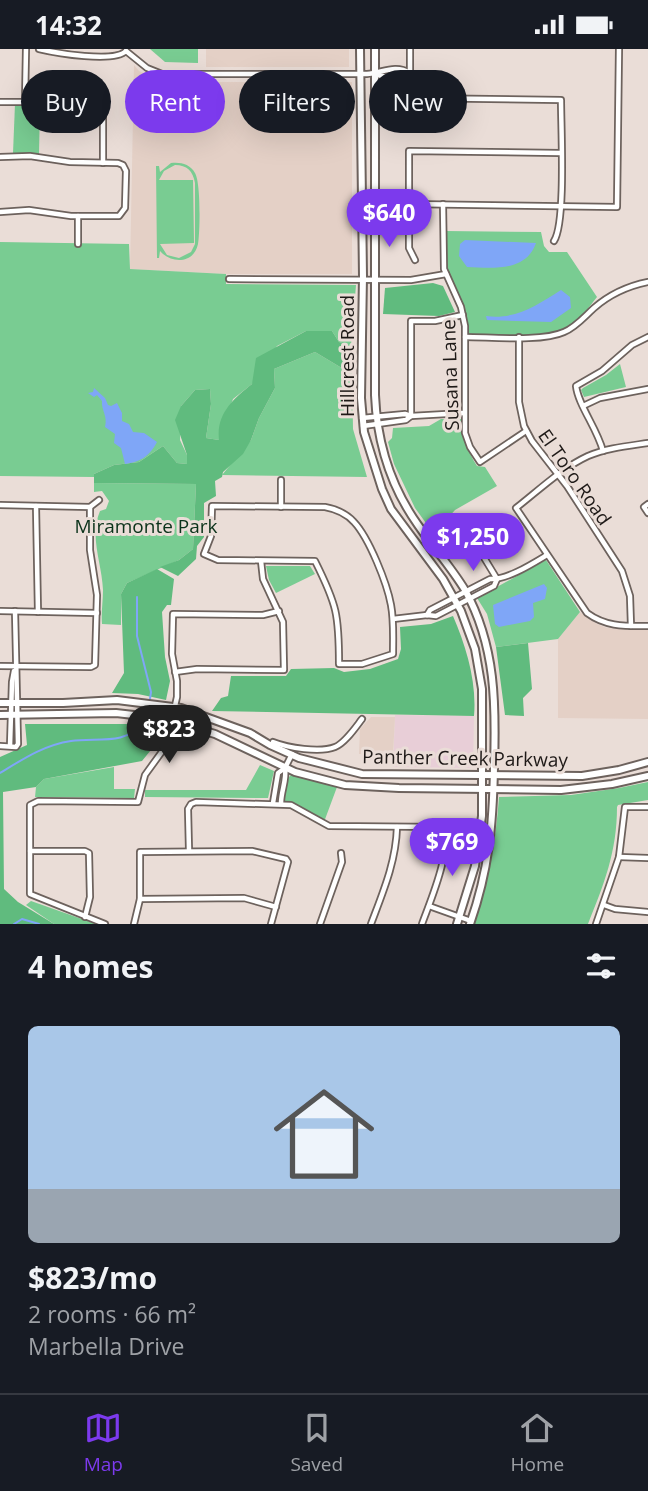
<!DOCTYPE html>
<html lang="en">
<head>
<meta charset="utf-8">
<style>
  :root { --surface:#171b24; --page:#20242c; --text:#f1f3f6; --muted:#9ea1a6; --line:#363941; --accent:#7c3aed }
  body { margin:0; font-family:"Open Sans",sans-serif; background:var(--page); color:var(--text); height:100vh; display:flex; flex-direction:column; font-size:26px; white-space:nowrap }
  * { box-sizing:border-box; margin:0 }
  p { font-size:23px; color:var(--muted) }
  .icon { flex:none; width:38px; height:38px; fill:none; stroke:currentColor; stroke-width:2; stroke-linecap:round; stroke-linejoin:round }
  .map { position:relative; height:875px; overflow:hidden }
  .panel { display:flex; flex-direction:column; background:var(--surface); flex:1 }
  .panel>* { flex:none }
  .guide { position:absolute; left:21px; top:21px; width:607px; height:63px; display:flex; gap:14px }
  .price { position:absolute; translate:-50% -60px; padding:0 16px; border-radius:24px; background:var(--accent); color:#fff; font-size:23px; line-height:46px; filter:drop-shadow(0 2px 4px #0008) }
  .price::after { content:''; position:absolute; left:50%; top:42px; width:21px; height:16px; margin-left:-10px; background:inherit; clip-path:polygon(0 0,100% 0,50% 100%) }
  .price.selected { background:#222; color:#fff }
  ul { padding:0; list-style:none }
  li { display:grid; align-content:center; gap:14px; height:371px; padding:0 28px }
  li+li { border-top:2px solid var(--line) }
  li span { display:grid; place-items:center; height:217px; border-radius:10px; color:#555 }
  li>.icon { margin-inline-start:auto }
  span .icon { width:126px; height:126px; fill:#fffc; stroke-width:1 }
  li b { font-size:30px }
  h2 { display:flex; justify-content:space-between; align-items:center; height:84px; padding:0 28px; font-size:30px }
  .pill { padding:0 24px; border-radius:32px; background:var(--surface); box-shadow:0 7px 28px #0002; font-size:24px; line-height:63px }
  .pill.selected { background:var(--accent); color:#fff }
  .status { display:flex; justify-content:space-between; align-items:center; height:49px; padding:0 35px; background:var(--surface); direction:ltr }
  .status svg { height:19px; fill:currentColor }
  .tab-bar { display:flex; justify-content:space-around; align-items:center; height:98px; border-top:2px solid var(--line); background:var(--surface); font-size:19px; color:var(--muted) }
  .tab-bar a { display:grid; justify-items:center; gap:4px }
  .tab-bar .selected { color:var(--accent) }
  .map>svg:first-child { display:block }
</style>
</head>
<body>
<div class="status"><b>14:32</b><svg viewBox="0 0 49 12"><path d="M0 12V9h3v3zM5 12V6h3v6zM10 12V3h3v9zM15 12V0h3v12zM26 1h20v11H26zM47 4h2v5h-2z"/></svg></div>
<div class="map">
<svg width="648" height="875" viewBox="0 0 648 875">
  <rect width="100%" height="100%" fill="#eaddd7"/>
  <polygon fill="#e8ced7" points="395,666 474,667 473,719 393,718"/>
  <g fill="#e4d0c6">
    <rect x="206" y="0" width="143" height="18"/>
    <polygon points="134,16 139,22 164,33 352,33 352,225 226,225 130,220"/>
    <polygon points="580,563 597,575 607,579 648,581 648,670 558,669 558,590"/>
    <polygon points="371,668 395,668 393,705 359,705 360,680"/>
  </g>
  <g fill="#79cc92" fill-rule="evenodd">
    <polygon points="150,0 198,0 198,14 165,13"/>
    <polygon points="15,55 40,57 39,105 13,104"/>
    <path d="M171,114C181,113 190,115 195,124C201,134 200,183 198,195C194,215 171,215 160,202L159,209H157L156,117H159L160,123ZM175,116C187,116 193,122 195,134V195L191,203L179,209L167,206L160,195L194,194L193,131H159L164,122Z"/>
    <path d="M445,182L541,183L544,197L549,203H567L597,248C589,258 581,270 570,277C549,291 495,285 469,286L466,266L446,219Z"/>
    <polygon points="0,193 129,195 130,220 226,225 226,235 356,236 351,297 339,293 332,282 306,282 277,297 252,335 233,350 219,391 206,389 211,355 210,340 195,341 181,357 180,391 187,406 187,415 177,414 163,397 139,413 114,416 94,425 94,428 0,427"/>
    <polygon points="315,303 340,318 352,321 353,380 367,428 222,426 251,391 259,369 275,339 274,320"/>
    <polygon points="620,315 626,338 584,348 581,341 583,339 606,326"/>
    <path d="M441,370H462C463,388 467,401 477,417L485,418L497,437L455,461L446,471L439,492L415,459L394,415L388,393L392,389L393,379L429,377Z"/>
    <path d="M94,434L196,435L193,500L179,511L127,534L121,545V576L102,575C101,564 103,552 103,541C102,514 89,488 100,462L106,460L109,452L102,442L94,443Z"/>
    <polygon points="546,511 580,563 558,590 496,598 487,565 477,549"/>
    <polygon points="266,517 310,517 315,525 276,544 269,531"/>
    <polygon points="260,716 274,722 268,749 145,748 145,741 246,741"/>
    <polygon points="114,718 114,740 135,740 134,749 35,748 36,738 44,730"/>
    <polygon points="292,725 337,738 324,773 300,758 284,753 287,730"/>
    <path d="M648,733V751L618,756L617,758C617,803 604,835 588,875H474C488,833 496,792 499,748L571,746L619,739Z"/>
    <polygon points="31,852 96,875 54,875 26,856"/>
  </g>
  <g fill="#60bb7e">
    <polygon points="433,234 443,237 455,263 439,267 383,265 385,239"/>
    <path d="M306,282H332L339,293L351,297L352,321L340,318L315,303L274,320L275,339L259,369L251,391L243,405L223,423L222,428L215,432L216,447L204,454V488L197,497L196,510L178,527L160,518L179,511L193,500L196,435L94,434V425L114,416L139,413L163,397L177,414L187,415V406L175,371L181,357L195,341L210,340L211,355L206,389L219,391C216,365 233,350 252,335L256,309Z"/>
    <polygon points="157,520 174,530 171,556 167,556 162,563 165,608 170,632 166,651 138,645 112,644 124,624 121,545 127,534"/>
    <path d="M453,567C466,597 477,633 474,667L212,662L221,649L228,647L231,627H286L291,620L334,619L344,623L370,620L398,610L401,600L400,578L431,575Z"/>
    <polygon points="528,594 532,640 523,649 524,667 505,666 496,598"/>
    <polygon points="25,675 162,675 159,691 142,712 44,730 36,738 3,743 4,840 18,853 54,875 0,875 0,708 27,696"/>
  </g>
  <g fill="#7fa6f7">
    <path d="M465,191L536,194C526,223 493,219 467,218L459,207L460,195Z"/>
    <path d="M561,241L570,248L571,259L551,273L487,271L486,267C516,271 537,256 561,241Z"/>
    <path d="M94,339L105,349L108,356L111,357L117,354L122,364V372L129,375L133,383L144,384L157,393C149,408 140,413 125,415L121,399L114,394L115,385L105,378C108,367 101,361 102,352L97,346L94,348L88,344L93,343Z"/>
    <polygon points="544,535 547,539 545,550 533,554 534,568 530,572 499,578 495,575 493,556"/>
  </g>
  <g fill="none" stroke-linecap="round" stroke-linejoin="round">
    <g stroke="#7fa6f7" stroke-width="2">
      <polyline points="137,548 137,587 151,643 150,650"/>
      <path d="M0,724C23,710 44,696 71,692C96,688 125,697 143,674"/>
      <polyline points="14,875 22,870 39,875"/>
    </g>
    <g stroke="#6d625d" stroke-width="8">
      <g id="street">
        <path d="M39,0C56,4 114,14 126,2"/>
        <path d="M410,0V49L561,51C561,79 566,174 554,192"/>
        <path d="M126,2L147,19L162,25H367C382,24 395,15 410,24"/>
        <path d="M375,25C387,29 399,31 410,24"/>
        <polyline points="25,52 26,0"/>
        <polyline points="0,53 29,53 66,59 99,61 103,67 103,114"/>
        <polyline points="0,108 30,107 70,113 118,114 123,116 126,122 125,159 119,167 71,167 29,161 0,163"/>
        <polyline points="409,155 617,158 619,0"/>
        <polyline points="443,155 444,220 461,258 465,277 465,384 470,398 480,413 526,382"/>
        <polyline points="78,195 78,167"/>
        <polyline points="415,211 409,199 409,102 560,104"/>
        <polyline points="229,230 411,231 446,225"/>
        <path d="M465,288C491,288 542,293 564,283C576,278 584,268 594,259C609,246 628,237 648,233"/>
        <polyline points="519,288 519,353 524,377 532,392 567,437 622,522 630,547 631,577"/>
        <polyline points="583,357 600,349 648,340"/>
        <polyline points="411,367 411,272 435,272 463,266"/>
        <polyline points="362,369 405,365 411,367 464,364"/>
        <polyline points="363,377 406,371 411,367"/>
        <path d="M648,394C628,397 607,399 588,407C562,419 539,441 516,459L587,564C606,578 625,577 648,577"/>
        <path d="M603,402C597,379 578,356 576,337L602,322L632,296L648,288"/>
        <polyline points="648,455 644,458 648,464"/>
        <polyline points="0,456 90,458 99,451"/>
        <polyline points="36,457 38,563"/>
        <path d="M212,457L325,458C336,460 346,464 354,473C369,489 387,534 391,556C394,572 393,588 393,605L362,615H339C339,566 337,556 315,512L218,511L204,505L211,487Z"/>
        <polyline points="281,458 281,431"/>
        <polyline points="459,474 480,502 497,530"/>
        <polyline points="0,562 97,564"/>
        <path d="M427,566L430,561L490,530C507,531 532,515 547,506"/>
        <polyline points="393,570 427,566 436,567 494,537 497,530"/>
        <polyline points="0,617 91,618 95,616 97,546 90,501 90,458"/>
        <polyline points="175,623 197,620 284,621 283,573 263,530 261,512"/>
        <path d="M273,693C288,699 320,704 335,698C345,694 355,679 362,670"/>
        <polyline points="0,697 16,698 18,695 15,562"/>
        <polyline points="10,697 12,633 14,622"/>
        <polyline points="273,754 278,724 285,719 292,705"/>
        <path d="M281,754C281,742 287,731 285,719"/>
        <path d="M189,801L188,760L191,755L196,753L291,756L329,777L441,778C455,796 429,855 422,875"/>
        <polyline points="30,802 85,802 89,804 90,848 85,868"/>
        <polyline points="619,808 648,809"/>
        <polyline points="140,850 244,849 276,858"/>
        <polyline points="604,856 615,860 648,863"/>
        <polyline points="429,857 471,872"/>
        <polyline points="105,875 30,845 30,756 38,752 138,753 145,726 166,697 177,648 177,632 172,605 173,565 263,566 279,562"/>
        <polyline points="134,875 140,850 140,803 252,802 286,810 288,813 271,875"/>
        <polyline points="320,875 342,813 341,804"/>
        <path d="M371,875C383,843 396,813 397,778"/>
        <polyline points="596,875 619,808 625,758 648,758"/>
      </g>
    </g>
    <g stroke="#6d625d" stroke-width="10">
      <g id="secondary">
        <polyline points="360,0 363,227 361,349 364,383 382,440 391,460 443,530 461,562 475,600 482,640 482,767 475,817 457,875"/>
        <path d="M375,0V346C377,393 391,438 418,476C433,498 451,518 465,541C496,597 496,656 494,718C493,775 489,821 470,875"/>
        <polyline points="0,654 63,654 117,651 181,659 250,684 270,696 299,709 362,725 582,727 619,721 648,713"/>
        <polyline points="0,666 116,664 160,669 215,685 295,723 345,736 399,739 561,741 612,735 648,727"/>
      </g>
    </g>
    <use href="#street" stroke="#fff" stroke-width="4.5"/>
    <use href="#secondary" stroke="#fff" stroke-width="6"/>
  </g>
  <g text-anchor="middle" stroke-width="6" stroke-linejoin="round" paint-order="stroke">
    <g font-size="19" fill="#1e1917" stroke="#eaddd7">
      <text transform="translate(347 307) rotate(-90)" y="7">Hillcrest Road</text>
      <text transform="translate(450 326) rotate(-92)" y="7">Susana Lane</text>
      <text transform="translate(575 428) rotate(55)" y="7">El Toro Road</text>
      <text transform="translate(465 709) rotate(1)" y="7">Panther Creek Parkway</text>
    </g>
    <g font-size="19" fill="#0a321a" stroke="#eaddd7">
      <text x="146" y="484">Miramonte Park</text>
    </g>
  </g>
</svg>
<b class="price" style="left:389px;top:200px">$640</b>
<b class="price" style="left:473px;top:524px">$1,250</b>
<b class="price selected" style="left:169px;top:716px">$823</b>
<b class="price" style="left:452px;top:829px">$769</b>
<div class="guide">
<a class="pill">Buy</a>
<a class="pill selected">Rent</a>
<a class="pill">Filters</a>
<a class="pill">New</a>
</div>
</div>
<section class="panel">
<h2>4 homes<svg class="icon" aria-label="filters" viewBox="0 0 24 24"><path d="M4 7h16M4 17h16"/><circle cx="9" cy="7" r="2"/><circle cx="15" cy="17" r="2"/></svg></h2>
<ul>
<li><span style="background:linear-gradient(#a9c7e8 75%,#9aa5b1 0)"><svg class="icon" aria-label="home" viewBox="0 0 24 24"><path d="M3 11l9-7 9 7M6 9v11h12V9"/></svg></span><div><b>$823/mo</b><p>2 rooms · 66 m²</p><p>Marbella Drive</p></div></li>
</ul>
</section>
<nav class="tab-bar">
<a class="selected"><svg class="icon" aria-label="map" viewBox="0 0 24 24"><path d="M3 6l6-2 6 2 6-2v14l-6 2-6-2-6 2zM9 4v14M15 6v14"/></svg>Map</a>
<a><svg class="icon" aria-label="saved" viewBox="0 0 24 24"><path d="M7 4h10v16l-5-4-5 4z"/></svg>Saved</a>
<a><svg class="icon" aria-label="home" viewBox="0 0 24 24"><path d="M3 11l9-7 9 7M6 9v11h12V9"/></svg>Home</a>
</nav>
</body>
</html>
